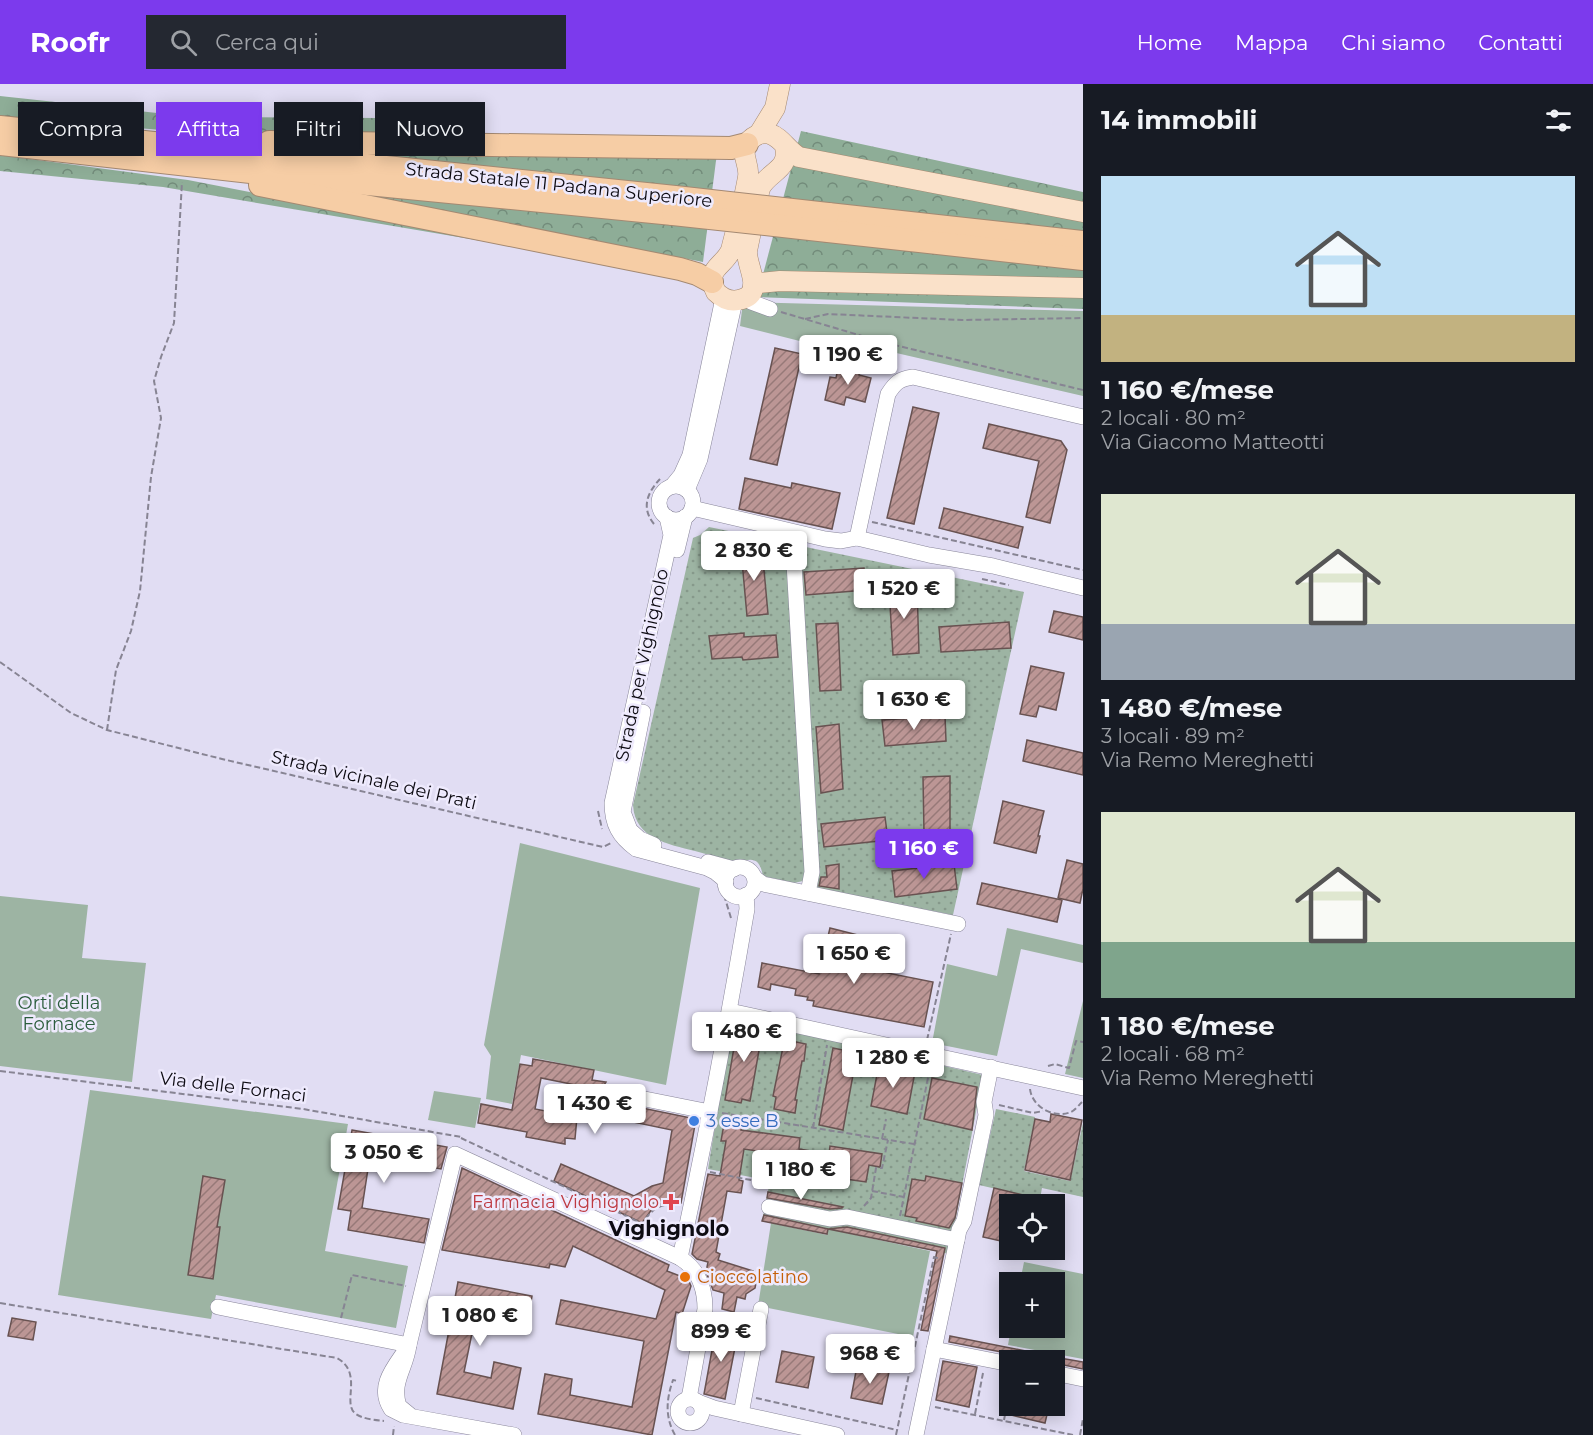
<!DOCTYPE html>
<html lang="it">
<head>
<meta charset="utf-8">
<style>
  :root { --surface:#171b24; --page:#242831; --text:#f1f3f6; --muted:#9ea1a6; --accent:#7c3aed }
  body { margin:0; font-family:Montserrat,sans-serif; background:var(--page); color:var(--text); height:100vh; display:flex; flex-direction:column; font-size:22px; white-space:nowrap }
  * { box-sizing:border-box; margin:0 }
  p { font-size:20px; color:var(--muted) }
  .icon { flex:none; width:33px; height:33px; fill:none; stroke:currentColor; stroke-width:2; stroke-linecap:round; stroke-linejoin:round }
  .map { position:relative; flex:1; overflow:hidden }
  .drawer { display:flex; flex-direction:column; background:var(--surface); width:510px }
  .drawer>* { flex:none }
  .guide { position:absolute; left:18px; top:18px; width:570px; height:54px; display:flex; gap:12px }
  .tools { position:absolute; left:999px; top:1110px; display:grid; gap:12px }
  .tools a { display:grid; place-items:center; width:66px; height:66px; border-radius:0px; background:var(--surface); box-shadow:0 3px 15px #0003; font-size:30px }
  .price { position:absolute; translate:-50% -51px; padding:0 14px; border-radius:6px; background:#fff; color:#222; font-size:20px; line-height:39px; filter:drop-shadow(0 2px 3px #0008) }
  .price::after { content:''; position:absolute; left:50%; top:36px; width:18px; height:14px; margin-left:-9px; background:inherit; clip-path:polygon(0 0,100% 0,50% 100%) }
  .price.current { background:var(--accent); color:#fff }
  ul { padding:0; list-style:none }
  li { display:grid; align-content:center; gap:12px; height:318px; padding:0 18px }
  li span { display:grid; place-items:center; height:186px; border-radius:0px; color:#555 }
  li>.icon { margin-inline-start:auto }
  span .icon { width:108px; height:108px; fill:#fffc; stroke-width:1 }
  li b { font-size:26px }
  h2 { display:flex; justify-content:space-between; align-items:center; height:72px; padding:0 18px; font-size:26px }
  .pill { padding:0 21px; border-radius:0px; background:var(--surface); box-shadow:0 3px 15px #0003; font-size:21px; line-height:54px }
  .pill.current { background:var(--accent); color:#fff }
  header { display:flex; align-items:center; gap:36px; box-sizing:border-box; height:84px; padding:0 30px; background:var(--accent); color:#fff }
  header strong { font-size:28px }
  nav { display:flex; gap:33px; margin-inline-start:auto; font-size:21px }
  .search { width:420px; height:54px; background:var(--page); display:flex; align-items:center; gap:15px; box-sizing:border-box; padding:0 21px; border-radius:0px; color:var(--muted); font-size:22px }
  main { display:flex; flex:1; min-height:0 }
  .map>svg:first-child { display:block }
</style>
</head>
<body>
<header>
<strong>Roofr</strong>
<div class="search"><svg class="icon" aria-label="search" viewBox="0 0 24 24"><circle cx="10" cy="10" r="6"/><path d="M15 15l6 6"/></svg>Cerca qui</div>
<nav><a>Home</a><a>Mappa</a><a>Chi siamo</a><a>Contatti</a></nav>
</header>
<main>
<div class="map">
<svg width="1083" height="1351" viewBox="0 0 1083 1351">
  <defs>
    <pattern id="grass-dots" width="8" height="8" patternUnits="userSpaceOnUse" patternTransform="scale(1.5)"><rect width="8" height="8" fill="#9db4a3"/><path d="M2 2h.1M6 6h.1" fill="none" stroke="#86998b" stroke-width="1.8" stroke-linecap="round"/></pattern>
    <pattern id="forest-crowns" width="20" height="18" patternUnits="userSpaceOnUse" patternTransform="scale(1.5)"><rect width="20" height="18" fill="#8ead97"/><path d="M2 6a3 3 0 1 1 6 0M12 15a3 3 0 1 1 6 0" fill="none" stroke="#728b7a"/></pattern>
    <pattern id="building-hatch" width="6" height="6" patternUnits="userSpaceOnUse" patternTransform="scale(1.5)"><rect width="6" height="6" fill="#bc9695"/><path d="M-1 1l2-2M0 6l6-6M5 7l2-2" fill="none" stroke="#977978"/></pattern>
  </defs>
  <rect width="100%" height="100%" fill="#e1ddf3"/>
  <g fill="url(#grass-dots)">
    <path d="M709,443L1024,508L953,831L817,804V789L808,788L803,797L794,799L763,792C758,765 744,781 731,777C719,774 707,770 695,767C668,760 635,755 633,721L693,454L700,451Z"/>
    <polygon points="741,935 983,991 949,1170 828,1145 827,1150 762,1137 769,1102 766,1101 767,1096 708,1085 732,939"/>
    <polygon points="996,1025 1035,1033 1024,1087 1070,1097 1083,1039 1083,1113 1042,1104 1040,1115 979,1101"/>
  </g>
  <g fill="url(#forest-crowns)">
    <polygon points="0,12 194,33 377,34 431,46 424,53 276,53 207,50 0,32"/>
    <polygon points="801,47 1083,108 1083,225 757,213"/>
    <polygon points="303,64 717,69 703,178 306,101"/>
    <polygon points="0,71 188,96 600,177 163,103 0,87"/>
  </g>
  <g fill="#9db4a3">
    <polygon points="743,218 1083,227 1083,312 892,268 883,278 740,242"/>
    <polygon points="520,759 700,804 666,1001 521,971 512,1020 486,1015 491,972 484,961"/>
    <polygon points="0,812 88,821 82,874 146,879 132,998 0,982"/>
    <polygon points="1007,844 1083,861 1083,879 1021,865 997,972 932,959 947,880 997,892"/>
    <polygon points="1083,917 1083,994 1065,990"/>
    <polygon points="90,1006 348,1040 325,1167 408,1182 396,1244 216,1211 211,1235 58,1211"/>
    <polygon points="434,1007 481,1014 475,1044 428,1036"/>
    <polygon points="771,1139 827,1151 828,1145 930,1167 913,1253 758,1222"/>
    <polygon points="1024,1178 1083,1190 1083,1275 1008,1261 1011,1244 1054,1244 1054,1198 1020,1198"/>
  </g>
  <g fill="url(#building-hatch)" stroke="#685251" stroke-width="1.5">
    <polygon points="775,264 802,270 777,381 750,375"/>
    <polygon points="839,280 860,285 859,291 871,294 865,318 846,313 844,321 825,316 830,293 836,294"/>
    <polygon points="913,323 939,329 914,440 887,434"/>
    <polygon points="989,340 1061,357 1067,366 1050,439 1026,433 1039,377 983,364"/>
    <polygon points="745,394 791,404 792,399 840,409 832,445 739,425"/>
    <polygon points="944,424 1023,443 1018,464 939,444"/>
    <polygon points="762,464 768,530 747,532 741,466"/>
    <polygon points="864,484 866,506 806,511 804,488"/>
    <polygon points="917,502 919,569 893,571 889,504"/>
    <polygon points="1054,527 1083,533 1083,556 1049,548"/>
    <polygon points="1009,538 1011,564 941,568 939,543"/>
    <polygon points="838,539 841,606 820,607 816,540"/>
    <polygon points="744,549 744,553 776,551 778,573 743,576 742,573 712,575 709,552"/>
    <polygon points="1031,582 1064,589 1056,626 1039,622 1036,633 1020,630"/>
    <polygon points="945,632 946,657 885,662 882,636"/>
    <polygon points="839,640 843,705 821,709 816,643"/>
    <polygon points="1027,656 1083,669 1083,691 1023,677"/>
    <polygon points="950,692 950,750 924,749 923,693"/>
    <polygon points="1003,717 1044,727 1038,752 1040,752 1036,769 994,759"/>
    <polygon points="885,733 888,756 824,763 821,740"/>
    <polygon points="1067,776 1083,780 1083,805 1080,819 1058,814"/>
    <polygon points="839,780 839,805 819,802 821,793 827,793 826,782"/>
    <polygon points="954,780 957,805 895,813 892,787"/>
    <polygon points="982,799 1062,816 1057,838 977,820"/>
    <polygon points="830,844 858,851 852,882 933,898 924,943 813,922 814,917 807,916 808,913 795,911 796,905 771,900 770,906 758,903 762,879 819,890"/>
    <polygon points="738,940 763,944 750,1017 742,1015 741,1019 725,1016"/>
    <polygon points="787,956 806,960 804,977 802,977 795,1016 797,1016 795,1029 774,1025 776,1013 773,1012 783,963 786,963"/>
    <polygon points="833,964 857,969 843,1046 819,1041"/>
    <polygon points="533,975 594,986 592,996 606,998 601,1006 601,1011 608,1017 696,1035 681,1119 659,1120 652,1125 642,1139 554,1097 561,1080 634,1112 652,1102 663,1099 672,1046 580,1027 581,1002 541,994 535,1025 577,1033 575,1055 565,1054 565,1060 526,1053 527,1048 478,1039 481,1020 512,1026 520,980 532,982"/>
    <polygon points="879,980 915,988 907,1030 871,1022"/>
    <polygon points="932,994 977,1003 972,1046 924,1035"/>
    <polygon points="1051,1030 1082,1036 1070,1096 1025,1086 1035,1035 1050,1038"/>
    <polygon points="725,1034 742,1037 741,1046 800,1054 799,1065 829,1070 830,1062 882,1070 880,1083 869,1081 866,1098 846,1095 847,1083 812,1078 811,1083 803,1081 802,1091 775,1087 778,1070 744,1065 739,1096 743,1097 741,1109 727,1107 716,1168 720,1170 718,1176 753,1187 751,1192 756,1199 755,1204 746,1210 745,1215 737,1213 734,1228 722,1225 724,1209 713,1206 706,1188 708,1178 697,1175 692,1170 708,1090 720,1092 726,1057 721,1057"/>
    <polygon points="352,1046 447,1063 441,1085 370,1072 362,1124 429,1135 424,1159 348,1146 351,1127 338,1125"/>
    <polygon points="462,1084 669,1181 667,1187 688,1195 691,1202 682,1230 676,1228 652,1351 538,1330 545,1290 572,1295 570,1311 632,1323 644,1257 556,1240 561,1216 656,1235 665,1206 573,1162 565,1183 550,1180 549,1184 442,1166"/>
    <polygon points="203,1092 225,1096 217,1143 220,1143 213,1195 188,1191"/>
    <polygon points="926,1092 962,1099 955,1134 949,1144 916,1137 917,1134 905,1132 912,1095 925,1097"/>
    <polygon points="994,1104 1048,1117 1047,1120 1010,1120 1010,1159 983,1153"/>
    <polygon points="768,1108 843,1123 842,1124 830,1125 767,1114"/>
    <polygon points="764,1131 828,1145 847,1143 945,1164 928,1247 921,1246 937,1167 828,1145 827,1150 762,1137"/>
    <polygon points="458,1198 532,1212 528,1235 477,1225 464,1288 491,1294 494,1278 521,1284 513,1325 437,1310"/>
    <polygon points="12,1234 36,1238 33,1256 8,1252"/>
    <polygon points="716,1244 738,1248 725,1315 704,1310"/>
    <polygon points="950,1252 1051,1272 1050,1276 1019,1276 1012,1270 949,1258"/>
    <polygon points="782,1267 814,1273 808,1304 776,1298"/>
    <polygon points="1054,1273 1083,1278 1083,1285 1054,1279"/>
    <polygon points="943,1277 977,1283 969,1323 936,1316"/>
    <polygon points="857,1282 889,1288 882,1320 851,1314"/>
    <polygon points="1013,1322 1049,1322 1045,1339 1011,1331"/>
  </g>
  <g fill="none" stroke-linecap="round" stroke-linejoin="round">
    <g stroke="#89869a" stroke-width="16">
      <g id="minor">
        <polyline points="746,212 751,218 770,225"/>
        <polyline points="672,402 681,391 690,371 723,214"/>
        <circle cx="676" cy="419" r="17"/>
        <polyline points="687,406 700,375 735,217"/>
        <polyline points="692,424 825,455 841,457 857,454 929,471 993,482 1083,504"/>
        <path d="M667,433L671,451L612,719C612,740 619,753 636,765L707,784L715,788L726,797"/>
        <path d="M857,454L888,310C895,299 899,295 913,293L1083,333"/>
        <polyline points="677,466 685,433"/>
        <polyline points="794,479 812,788 808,809"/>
        <polyline points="643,628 623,728 630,746 640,755 654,761"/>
        <polyline points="708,778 734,785"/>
        <circle cx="740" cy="798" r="15"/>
        <polyline points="755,794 763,800 958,840"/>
        <polyline points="730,927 1083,1004"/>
        <polyline points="610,1008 710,1028"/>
        <polyline points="769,1123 830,1135 847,1133 957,1156"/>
        <path d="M680,1174C705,1058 727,942 747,825L746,811"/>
        <path d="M218,1223L409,1261L455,1070L680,1174C698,1185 705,1204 705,1225L690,1309L688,1315"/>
        <polyline points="934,1265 1010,1280"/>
        <polyline points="1054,1289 1083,1295"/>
        <circle cx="690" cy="1327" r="12"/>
        <polyline points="698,1318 714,1324 837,1351"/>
        <polyline points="741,1330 761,1225"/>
        <path d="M410,1331L399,1322C391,1298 406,1285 409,1261C397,1280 375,1301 391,1325L403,1331L514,1351"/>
        <polyline points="916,1351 957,1156 959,1146 964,1137 986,1031 984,1018 991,983"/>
      </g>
    </g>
    <g stroke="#a48972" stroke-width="21">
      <g id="major">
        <polyline points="759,50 775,24 780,0"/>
        <path d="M785,63C790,86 769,87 760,104L747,167C746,183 767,211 738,216C729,218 722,214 716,208C704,184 724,183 731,166C737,142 744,117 748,93C750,81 741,72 746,61C751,53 761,47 770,50C781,53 788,67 799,73L1083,128"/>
        <polyline points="753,202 759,199 780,197 1083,204"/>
      </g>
    </g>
    <g stroke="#a48972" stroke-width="24">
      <g id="highway">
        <polyline points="0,43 675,113"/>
        <polyline points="269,58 731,64 747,60"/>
        <polyline points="0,60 276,91 673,130"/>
        <polyline points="260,101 680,185 697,190 712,198"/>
        <polyline points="828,130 1083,158"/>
        <polyline points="828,147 1083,175"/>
      </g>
    </g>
    <g stroke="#878493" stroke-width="2" stroke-dasharray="6 3" stroke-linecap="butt">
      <polyline points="189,45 190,30"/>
      <polyline points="781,228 886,259 1083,306"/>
      <polyline points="805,235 828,230 962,236 1083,234"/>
      <polyline points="872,438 1083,486"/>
      <path d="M654,440C641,424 647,409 660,395"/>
      <polyline points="982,495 1009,501"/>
      <polyline points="0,578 71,629 107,646 222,675 603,763 611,759"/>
      <polyline points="107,646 116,586 131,547 140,507 151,393 161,334 154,297 161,273 174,239 182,98"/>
      <polyline points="598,727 602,745"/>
      <polyline points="724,811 731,834"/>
      <polyline points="927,956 951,850"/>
      <polyline points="1048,982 1055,980 1069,984 1076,957 1083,958"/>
      <polyline points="0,987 303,1025 461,1053"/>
      <path d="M1030,1005C1032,1023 1054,1035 1071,1028C1075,1026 1079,1021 1082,1018"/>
      <polyline points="999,1021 1033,1029 1043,1027"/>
      <polyline points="722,1029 914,1060"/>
      <polyline points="813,1044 827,961"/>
      <path d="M461,1054L643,1140C650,1125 662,1119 678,1120"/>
      <polyline points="882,1055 886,1035"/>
      <polyline points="710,1088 766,1099"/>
      <polyline points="872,1107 904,1113"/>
      <polyline points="864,1122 871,1114 876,1084 882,1084 888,1056"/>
      <polyline points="900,1132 929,989 924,984"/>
      <path d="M0,1219L337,1274C364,1289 341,1320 356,1330C363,1335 375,1336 384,1337"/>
      <polyline points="341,1234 352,1191 406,1202"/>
      <polyline points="756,1314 897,1346"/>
      <polyline points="935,1323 1073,1351"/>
      <polyline points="975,1330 983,1289"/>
      <polyline points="1004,1336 1010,1305"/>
      <polyline points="393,1351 394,1342"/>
      <path d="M675,1351C665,1333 666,1316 673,1296L678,1297"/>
      <polyline points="896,1351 934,1173 941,1175"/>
      <polyline points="1080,1351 1083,1335"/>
    </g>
    <use href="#minor" stroke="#fff" stroke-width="15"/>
    <use href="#major" stroke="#fae1c9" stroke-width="20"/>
    <use href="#highway" stroke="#f6cda5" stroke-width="22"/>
    <g stroke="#a48972" stroke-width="24" stroke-linecap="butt">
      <g id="highway-bridge">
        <polyline points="675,113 828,130"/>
        <polyline points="673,130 828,147"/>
      </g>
    </g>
    <use href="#highway-bridge" stroke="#f6cda5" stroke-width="22"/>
  </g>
  <circle fill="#3f7fe0" stroke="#eeeafd" stroke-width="2" cx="694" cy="1037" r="6"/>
  <path fill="#e0444e" stroke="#eeeafd" stroke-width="2" d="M668 1109h6v6h6v6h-6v6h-6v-6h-6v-6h6z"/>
  <circle fill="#e8710a" stroke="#eeeafd" stroke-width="2" cx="685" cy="1193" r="6"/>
  <g text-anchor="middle" stroke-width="5" stroke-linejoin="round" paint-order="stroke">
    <g font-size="18" fill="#0d0b12" stroke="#eeeafd">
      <text transform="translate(559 101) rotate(6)" y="6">Strada Statale 11 Padana Superiore</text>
      <text transform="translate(642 581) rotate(-78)" y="6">Strada per Vighignolo</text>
      <text transform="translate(374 696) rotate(13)" y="6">Strada vicinale dei Prati</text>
      <text transform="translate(233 1003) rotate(7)" y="6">Via delle Fornaci</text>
    </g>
    <g font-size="18" fill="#2c5d3d" stroke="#eeeafd">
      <text x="59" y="925">Orti della<tspan x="59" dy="21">Fornace</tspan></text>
    </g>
    <g font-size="18" fill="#366cbe" stroke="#eeeafd" text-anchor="start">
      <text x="706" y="1043">3 esse B</text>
    </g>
    <g font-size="18" fill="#be3a42" stroke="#eeeafd" text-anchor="end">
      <text x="659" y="1124">Farmacia Vighignolo</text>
    </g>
    <g font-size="18" fill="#c56008" stroke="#eeeafd" text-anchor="start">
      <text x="697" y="1199">Cioccolatino</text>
    </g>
    <g font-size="21" font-weight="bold" fill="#0d0b12" stroke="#eeeafd">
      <text x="669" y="1152">Vighignolo</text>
    </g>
  </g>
</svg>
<div class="tools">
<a><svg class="icon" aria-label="locate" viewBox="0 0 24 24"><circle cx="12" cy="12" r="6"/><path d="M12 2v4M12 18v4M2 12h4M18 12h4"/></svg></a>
<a>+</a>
<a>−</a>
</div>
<b class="price" style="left:848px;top:302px">1 190 €</b>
<b class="price" style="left:754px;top:498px">2 830 €</b>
<b class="price" style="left:904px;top:536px">1 520 €</b>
<b class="price" style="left:914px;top:647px">1 630 €</b>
<b class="price current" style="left:924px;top:796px">1 160 €</b>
<b class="price" style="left:854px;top:901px">1 650 €</b>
<b class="price" style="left:744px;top:979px">1 480 €</b>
<b class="price" style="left:893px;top:1005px">1 280 €</b>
<b class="price" style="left:595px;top:1051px">1 430 €</b>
<b class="price" style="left:384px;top:1100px">3 050 €</b>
<b class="price" style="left:801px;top:1117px">1 180 €</b>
<b class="price" style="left:480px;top:1263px">1 080 €</b>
<b class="price" style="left:721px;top:1279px">899 €</b>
<b class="price" style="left:870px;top:1301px">968 €</b>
<div class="guide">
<a class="pill">Compra</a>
<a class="pill current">Affitta</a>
<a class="pill">Filtri</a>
<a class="pill">Nuovo</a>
</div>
</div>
<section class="drawer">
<h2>14 immobili<svg class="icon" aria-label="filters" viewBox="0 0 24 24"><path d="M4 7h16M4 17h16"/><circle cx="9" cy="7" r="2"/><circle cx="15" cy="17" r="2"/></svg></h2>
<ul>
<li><span style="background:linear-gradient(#bfe0f5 75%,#c2b280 0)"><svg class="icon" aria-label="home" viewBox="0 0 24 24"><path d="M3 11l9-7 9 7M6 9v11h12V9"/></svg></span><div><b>1 160 €/mese</b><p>2 locali · 80 m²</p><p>Via Giacomo Matteotti</p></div></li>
<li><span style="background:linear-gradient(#dfe7d0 70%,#9aa5b1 0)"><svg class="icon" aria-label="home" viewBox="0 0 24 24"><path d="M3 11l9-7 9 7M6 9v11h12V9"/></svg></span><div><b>1 480 €/mese</b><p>3 locali · 89 m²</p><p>Via Remo Mereghetti</p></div></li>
<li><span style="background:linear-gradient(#dfe7d0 70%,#7fa58c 0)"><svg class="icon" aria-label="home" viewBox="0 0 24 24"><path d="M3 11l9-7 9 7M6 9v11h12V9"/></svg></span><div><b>1 180 €/mese</b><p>2 locali · 68 m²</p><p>Via Remo Mereghetti</p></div></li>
</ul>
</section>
</main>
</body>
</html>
